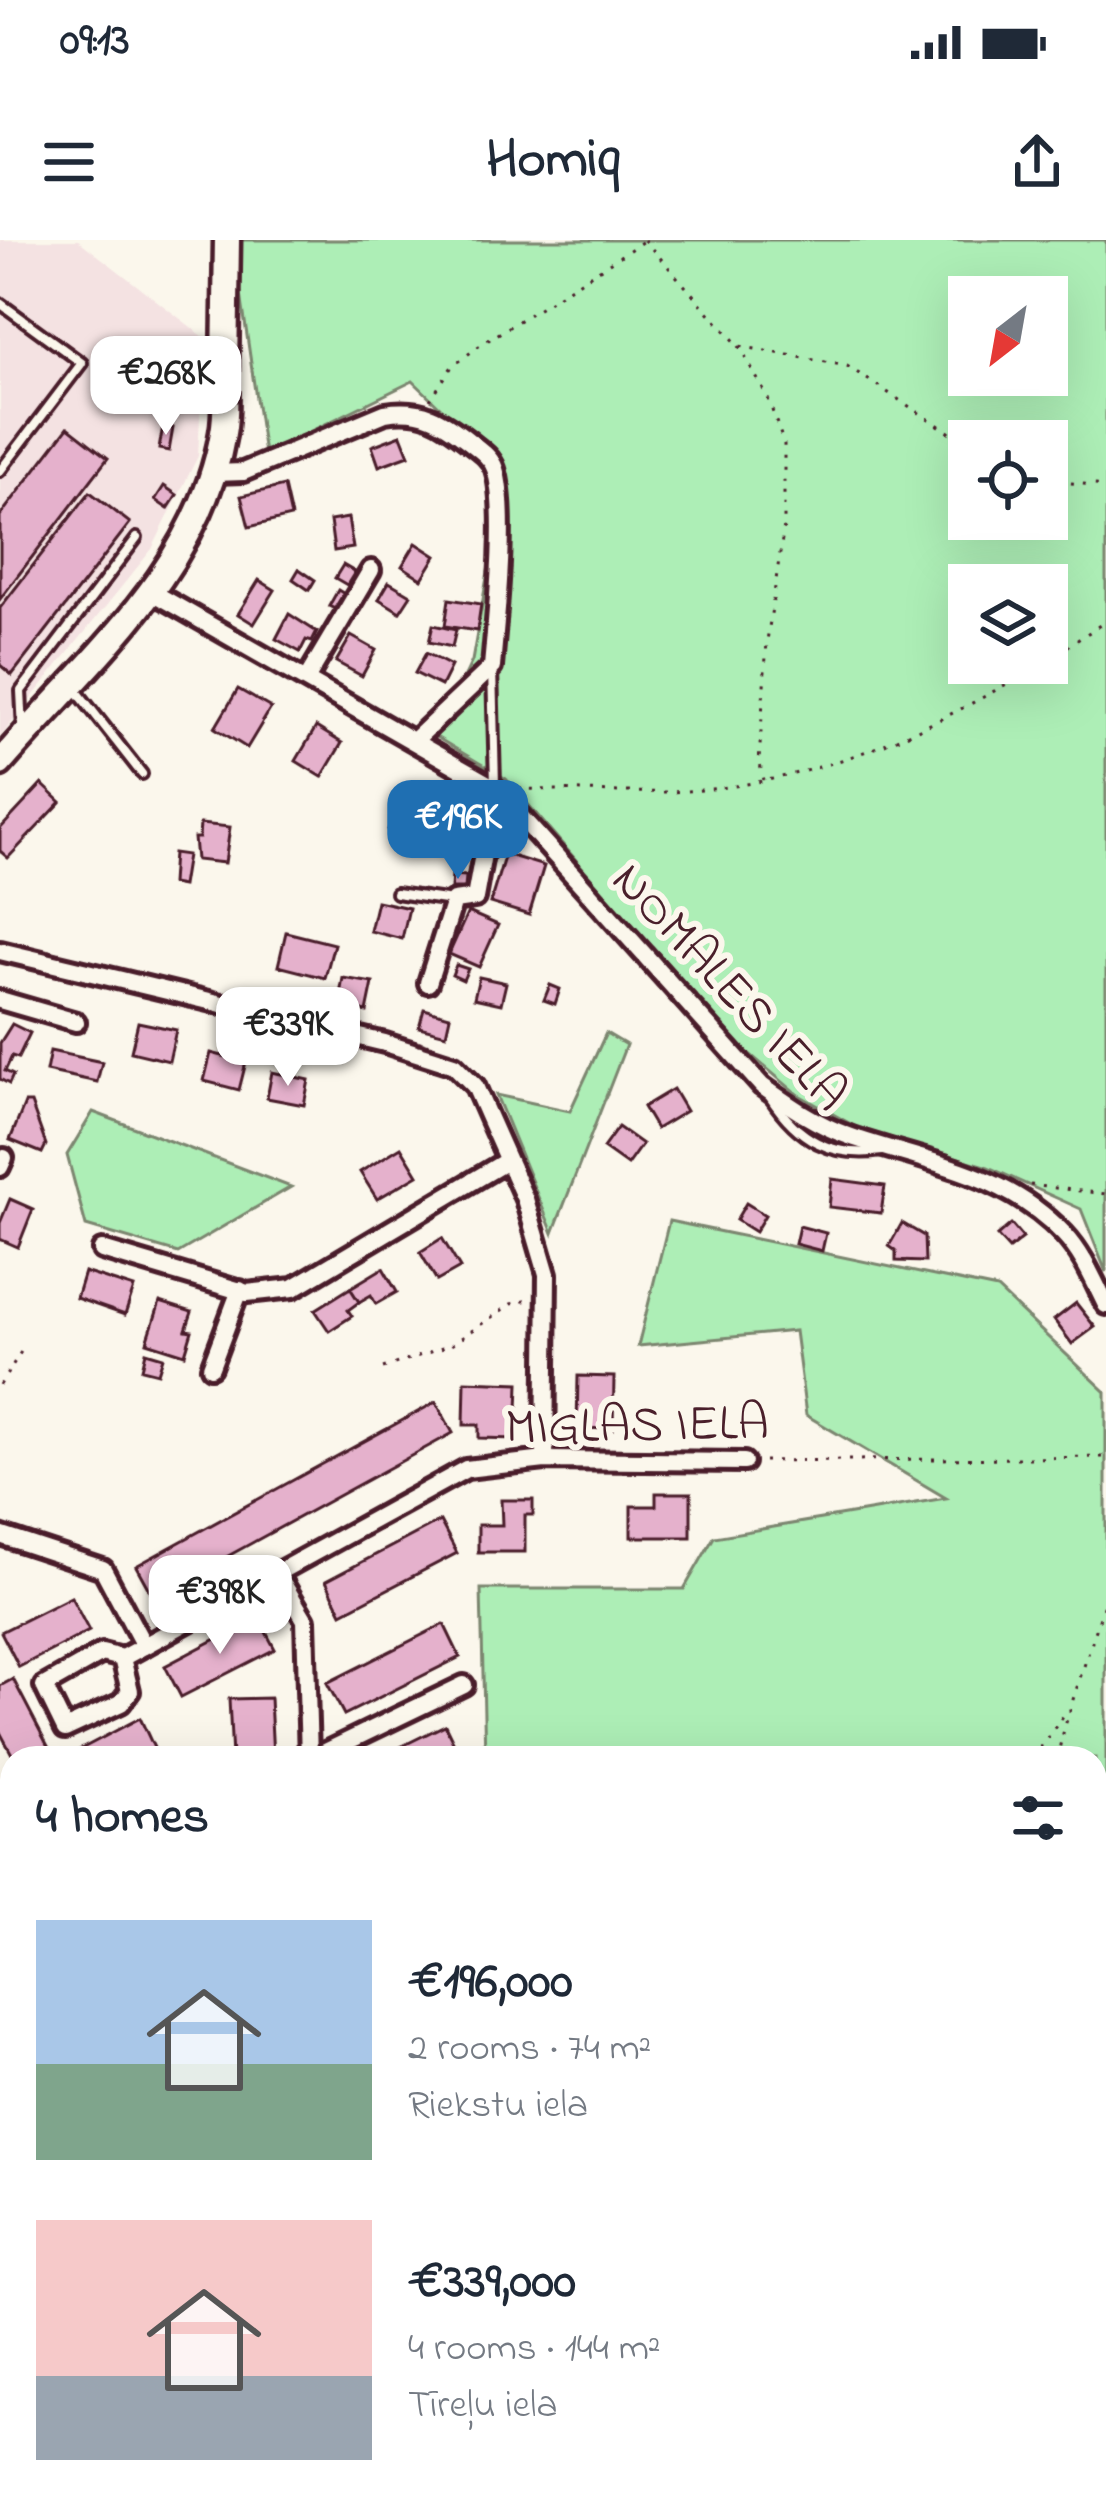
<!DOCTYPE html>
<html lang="en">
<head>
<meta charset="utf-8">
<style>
  :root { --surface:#fff; --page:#f2f2f3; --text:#1f2937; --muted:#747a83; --accent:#1f6fb2 }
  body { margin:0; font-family:"Indie Flower",sans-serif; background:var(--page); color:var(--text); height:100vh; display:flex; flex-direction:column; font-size:45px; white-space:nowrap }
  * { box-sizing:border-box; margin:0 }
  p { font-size:39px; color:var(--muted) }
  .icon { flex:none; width:66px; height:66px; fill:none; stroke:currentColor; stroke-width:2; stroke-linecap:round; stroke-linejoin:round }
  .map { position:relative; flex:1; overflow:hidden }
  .sheet { position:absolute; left:0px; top:1506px; width:1107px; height:768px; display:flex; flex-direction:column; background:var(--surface); border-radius:36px 36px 0 0; box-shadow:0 12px 48px #0002 }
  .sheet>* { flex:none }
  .needle { width:78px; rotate:211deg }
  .buttons { position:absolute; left:948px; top:36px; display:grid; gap:24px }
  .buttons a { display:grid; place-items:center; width:120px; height:120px; border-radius:0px; background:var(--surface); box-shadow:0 12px 48px #0002; font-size:60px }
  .price { position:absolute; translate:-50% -102px; padding:0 27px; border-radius:24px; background:#fff; color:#222; font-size:39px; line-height:78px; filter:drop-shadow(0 3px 6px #0008) }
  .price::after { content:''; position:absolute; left:50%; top:72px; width:36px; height:27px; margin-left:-18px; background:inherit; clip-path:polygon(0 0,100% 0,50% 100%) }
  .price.selected { background:var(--accent); color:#fff }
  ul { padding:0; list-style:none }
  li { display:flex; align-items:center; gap:36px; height:300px; padding:0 36px }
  li span { display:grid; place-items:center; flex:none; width:336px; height:240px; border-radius:0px; color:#555 }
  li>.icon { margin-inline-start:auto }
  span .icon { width:144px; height:144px; fill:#fffc; stroke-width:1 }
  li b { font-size:51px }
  h2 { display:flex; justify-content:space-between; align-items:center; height:144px; padding:0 36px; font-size:51px }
  .status { display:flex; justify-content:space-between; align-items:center; height:84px; padding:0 60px; background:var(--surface); direction:ltr }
  .status svg { height:33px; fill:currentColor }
  header { display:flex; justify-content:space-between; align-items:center; height:156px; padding:0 36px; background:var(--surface); font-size:54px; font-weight:700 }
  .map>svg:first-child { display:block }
</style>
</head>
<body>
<div class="status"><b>09:13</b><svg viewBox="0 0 49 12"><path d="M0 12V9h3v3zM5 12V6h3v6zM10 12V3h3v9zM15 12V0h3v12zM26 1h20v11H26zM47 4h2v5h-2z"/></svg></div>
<header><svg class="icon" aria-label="menu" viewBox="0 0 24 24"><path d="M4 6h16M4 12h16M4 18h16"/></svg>Homiq<svg class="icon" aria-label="share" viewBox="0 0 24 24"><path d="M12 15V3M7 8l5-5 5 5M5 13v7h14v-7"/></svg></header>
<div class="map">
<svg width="1106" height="2274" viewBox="0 0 1106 2274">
  <rect width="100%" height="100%" fill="#fbf7ec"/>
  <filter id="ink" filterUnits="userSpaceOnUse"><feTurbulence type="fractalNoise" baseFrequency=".00833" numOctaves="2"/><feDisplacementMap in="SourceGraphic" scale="24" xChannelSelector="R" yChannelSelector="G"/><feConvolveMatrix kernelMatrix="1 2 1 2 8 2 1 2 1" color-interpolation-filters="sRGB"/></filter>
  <g filter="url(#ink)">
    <polygon fill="#f4e2e2" points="0,0 78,0 204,97 198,216 152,309 0,497"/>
    <g fill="#adeeb6" stroke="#7c8670" stroke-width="3" fill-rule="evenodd">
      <path d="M239,0H1106V1032L1081,969L988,927L858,888L797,854L726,794L506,539L436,497L472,421L506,231L413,141L264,214L236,19ZM969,57H1047V135H969ZM969,201H1047V279H969ZM969,345H1047V423H969Z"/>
      <polygon points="606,793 626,805 553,993 496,855 570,871"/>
      <polygon points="93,872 291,947 178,1013 86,986 67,915"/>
      <polygon points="669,981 997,1049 1106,1152 1106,2274 870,2274 800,2262 1095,2262 1095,1518 485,1518 481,1349 684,1349 714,1297 946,1258 806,1175 795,1091 638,1106"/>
      <polygon points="0,2095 12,2096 12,2262 58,2262 58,2274 0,2274"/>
    </g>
    <g fill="#e5b1cc" stroke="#4a1f2b" stroke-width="3">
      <polygon points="163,186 173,188 169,211 159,209"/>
      <polygon points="68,187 108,218 0,359 0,276"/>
      <polygon points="401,195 409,215 379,226 372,206"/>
      <polygon points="164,246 177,255 168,269 155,260"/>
      <polygon points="284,246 291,277 249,287 241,256"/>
      <polygon points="90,252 130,283 12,435 0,425 0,368"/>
      <polygon points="348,278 353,308 334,311 330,281"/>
      <polygon points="416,303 436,316 422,339 402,326"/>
      <polygon points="343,325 355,332 347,345 335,338"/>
      <polygon points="299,329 315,340 309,350 293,339"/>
      <polygon points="259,340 275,350 254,384 238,374"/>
      <polygon points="389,342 411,355 400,372 379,359"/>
      <polygon points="338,350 346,355 337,370 329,366"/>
      <polygon points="449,359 481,364 477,391 445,386"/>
      <polygon points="289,374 317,392 312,402 306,400 300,412 276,399"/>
      <polygon points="433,385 456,390 452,407 429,402"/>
      <polygon points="351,396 376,410 362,436 336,422"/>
      <polygon points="426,413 451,426 441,446 415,433"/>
      <polygon points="238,449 271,468 247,508 215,488"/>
      <polygon points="316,487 342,503 322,537 296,521"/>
      <polygon points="42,544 61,562 8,618 0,611 0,589"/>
      <polygon points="403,559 426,570 411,601 388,590"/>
      <polygon points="200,584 230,587 225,623 196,620 194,598 199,598"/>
      <polygon points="173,613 187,615 182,646 171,644"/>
      <polygon points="505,614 544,626 529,675 490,663"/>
      <polygon points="452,635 466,636 465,648 451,648"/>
      <polygon points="377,661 409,668 402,699 370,691"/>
      <polygon points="468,672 498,685 479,727 449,714"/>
      <polygon points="286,692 334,704 325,738 278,726"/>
      <polygon points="456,725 468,729 463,740 452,735"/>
      <polygon points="479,737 506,743 501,764 474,758"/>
      <polygon points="343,738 373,743 367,772 338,766"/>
      <polygon points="550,745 560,749 555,764 544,760"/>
      <polygon points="424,769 450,776 446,794 419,787"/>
      <polygon points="138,782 176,790 169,821 131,812"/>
      <polygon points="12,784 30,793 18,818 12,816 5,831 13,835 9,844 0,839 0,803"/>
      <polygon points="50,811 102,822 97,842 46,831"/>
      <polygon points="211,813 246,822 239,850 204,841"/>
      <polygon points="272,832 309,840 304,865 267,858"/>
      <polygon points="673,849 686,871 656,889 643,867"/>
      <polygon points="25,863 31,863 46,905 42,913 10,900"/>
      <polygon points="618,887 642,904 627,925 603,908"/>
      <polygon points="401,907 418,935 377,959 360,932"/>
      <polygon points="832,939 885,946 881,973 829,967"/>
      <polygon points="10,959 33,969 18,1007 0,999 0,983"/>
      <polygon points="746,963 765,975 755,992 736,980"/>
      <polygon points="902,983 924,996 925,1022 896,1021 896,1011 889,1006"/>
      <polygon points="1011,984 1023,998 1009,1009 997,996"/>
      <polygon points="799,986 826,993 822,1011 795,1004"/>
      <polygon points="442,998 460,1028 437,1041 420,1012"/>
      <polygon points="383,1028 397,1052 376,1064 371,1055 359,1062 350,1048"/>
      <polygon points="84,1032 134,1048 125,1075 76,1058"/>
      <polygon points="350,1048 359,1062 348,1070 352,1076 329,1091 315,1070"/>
      <polygon points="160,1062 192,1072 186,1090 192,1091 185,1114 147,1102"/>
      <polygon points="1076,1063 1095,1087 1072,1104 1054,1080"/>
      <polygon points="146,1112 163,1117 158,1133 142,1129"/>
      <polygon points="578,1136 614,1137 613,1189 577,1188"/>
      <polygon points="465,1141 519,1143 517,1199 479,1198 479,1185 464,1185"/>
      <polygon points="436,1162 453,1193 153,1357 136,1326"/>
      <polygon points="656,1253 691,1253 691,1297 631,1297 631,1266 656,1266"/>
      <polygon points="501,1260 533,1260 533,1275 525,1275 525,1312 478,1312 478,1285 502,1285"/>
      <polygon points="440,1281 457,1313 342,1373 326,1341"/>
      <polygon points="71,1357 89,1391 19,1427 1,1392"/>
      <polygon points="258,1377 275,1409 181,1457 165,1426"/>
      <polygon points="444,1384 460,1417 344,1475 327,1443"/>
      <polygon points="13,1439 51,1512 40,1518 14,1518 0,1492 0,1446"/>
      <polygon points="270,1458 273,1518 232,1518 229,1459"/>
      <polygon points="140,1478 155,1510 139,1518 64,1518"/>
      <polygon points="445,1485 461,1518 378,1518"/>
    </g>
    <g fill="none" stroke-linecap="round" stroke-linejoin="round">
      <g stroke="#4a1f2b" stroke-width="16">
        <g id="lane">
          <polyline points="0,63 82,123 0,231"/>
          <polyline points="492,428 495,545"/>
          <polyline points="76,450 142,534"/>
          <polyline points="23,490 21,451 137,298"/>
          <polyline points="396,653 452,661"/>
          <path d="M770,857C798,900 831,918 882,911"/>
        </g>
      </g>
      <g stroke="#4a1f2b" stroke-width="26">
        <g id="street">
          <path d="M215,233L243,232L385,173C423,167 442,180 470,202C480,210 491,217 495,229C508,269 496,381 492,427L415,500"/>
          <path d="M150,351L495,548L762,846C790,866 817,885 849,896C926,923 1004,931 1064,994C1083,1014 1094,1041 1106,1065"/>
          <polyline points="307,438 371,330"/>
          <polyline points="0,711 385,803 454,825 475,846 489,878 525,959 547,1034 545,1220"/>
          <polyline points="428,743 454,661 475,658 495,548"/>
          <polyline points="0,760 76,782"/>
          <polyline points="0,927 4,918"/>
          <polyline points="102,1010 247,1053 293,1048 505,922"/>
          <polyline points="211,1127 240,1050"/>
          <polyline points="0,1295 103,1329 144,1406 466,1229 545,1220 744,1222"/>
          <polyline points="278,1335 305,1380 309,1518"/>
          <polyline points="122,1418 130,1451 121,1463 65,1489 44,1446 102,1413 122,1418 144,1406"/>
          <polyline points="313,1518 464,1445"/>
        </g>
      </g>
      <g stroke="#4a1f2b" stroke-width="33">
        <path id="secondary" d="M0,523C86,423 200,330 223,193C227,172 225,150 225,129C226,86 226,43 227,0"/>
      </g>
      <g stroke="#4a1f2b" stroke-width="3" stroke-dasharray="3 9" stroke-linecap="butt">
        <polyline points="644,0 739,106 847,126 969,205"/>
        <polyline points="739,106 767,156 784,204 784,286 767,401 759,521 764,540"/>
        <polyline points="430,160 451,128 476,108 645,0"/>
        <polyline points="1047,241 1106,246"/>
        <polyline points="1047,420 1106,381"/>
        <path d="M519,549C567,550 617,553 665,552C802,549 928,493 1042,423"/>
        <polyline points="1030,945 1106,954"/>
        <polyline points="383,1128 451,1105 511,1064 528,1060"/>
        <polyline points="0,1145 24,1107"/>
        <polyline points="764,1221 1106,1217"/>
        <polyline points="1033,1518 1066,1472"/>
        <path d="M1057,1518C1069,1463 1091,1411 1106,1356"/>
        <polyline points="878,2274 885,2262"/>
      </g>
      <use href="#lane" stroke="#fbf7ec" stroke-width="8"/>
      <use href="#street" stroke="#fbf7ec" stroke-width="16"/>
      <use href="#secondary" stroke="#fbf7ec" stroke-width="24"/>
    </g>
  </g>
  <g text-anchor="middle" stroke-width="12" stroke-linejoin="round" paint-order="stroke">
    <g font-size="51" fill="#4a1f2b" stroke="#fbf7ec">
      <text transform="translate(732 745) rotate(47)" y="18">NOMALES IELA</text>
      <text transform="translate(637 1182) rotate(-1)" y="18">MIGLAS IELA</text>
    </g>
  </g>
</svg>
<div class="buttons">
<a><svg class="needle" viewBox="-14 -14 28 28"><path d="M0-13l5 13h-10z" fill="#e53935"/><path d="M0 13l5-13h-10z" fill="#747a83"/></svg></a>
<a><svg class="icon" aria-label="locate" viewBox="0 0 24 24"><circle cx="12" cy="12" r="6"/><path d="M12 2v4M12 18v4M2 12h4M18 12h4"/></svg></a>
<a><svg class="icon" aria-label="layers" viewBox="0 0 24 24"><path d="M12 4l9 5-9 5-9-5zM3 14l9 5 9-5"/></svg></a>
</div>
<b class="price" style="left:166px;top:198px">€268K</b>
<b class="price selected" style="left:458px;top:642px">€196K</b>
<b class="price" style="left:288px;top:849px">€339K</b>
<b class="price" style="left:220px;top:1417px">€398K</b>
<section class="sheet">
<h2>4 homes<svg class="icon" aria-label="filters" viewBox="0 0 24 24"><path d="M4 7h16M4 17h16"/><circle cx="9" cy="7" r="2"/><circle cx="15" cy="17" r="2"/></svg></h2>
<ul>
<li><span style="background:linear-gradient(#a9c7e8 60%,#7fa58c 0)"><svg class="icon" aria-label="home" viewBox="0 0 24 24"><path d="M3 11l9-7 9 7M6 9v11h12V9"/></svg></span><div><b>€196,000</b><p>2 rooms · 74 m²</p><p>Riekstu iela</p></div></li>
<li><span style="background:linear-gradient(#f6c9c9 65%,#9aa5b1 0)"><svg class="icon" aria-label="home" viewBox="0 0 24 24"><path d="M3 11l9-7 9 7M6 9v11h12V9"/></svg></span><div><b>€339,000</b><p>4 rooms · 144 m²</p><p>Tīreļu iela</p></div></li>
</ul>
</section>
</div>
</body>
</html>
